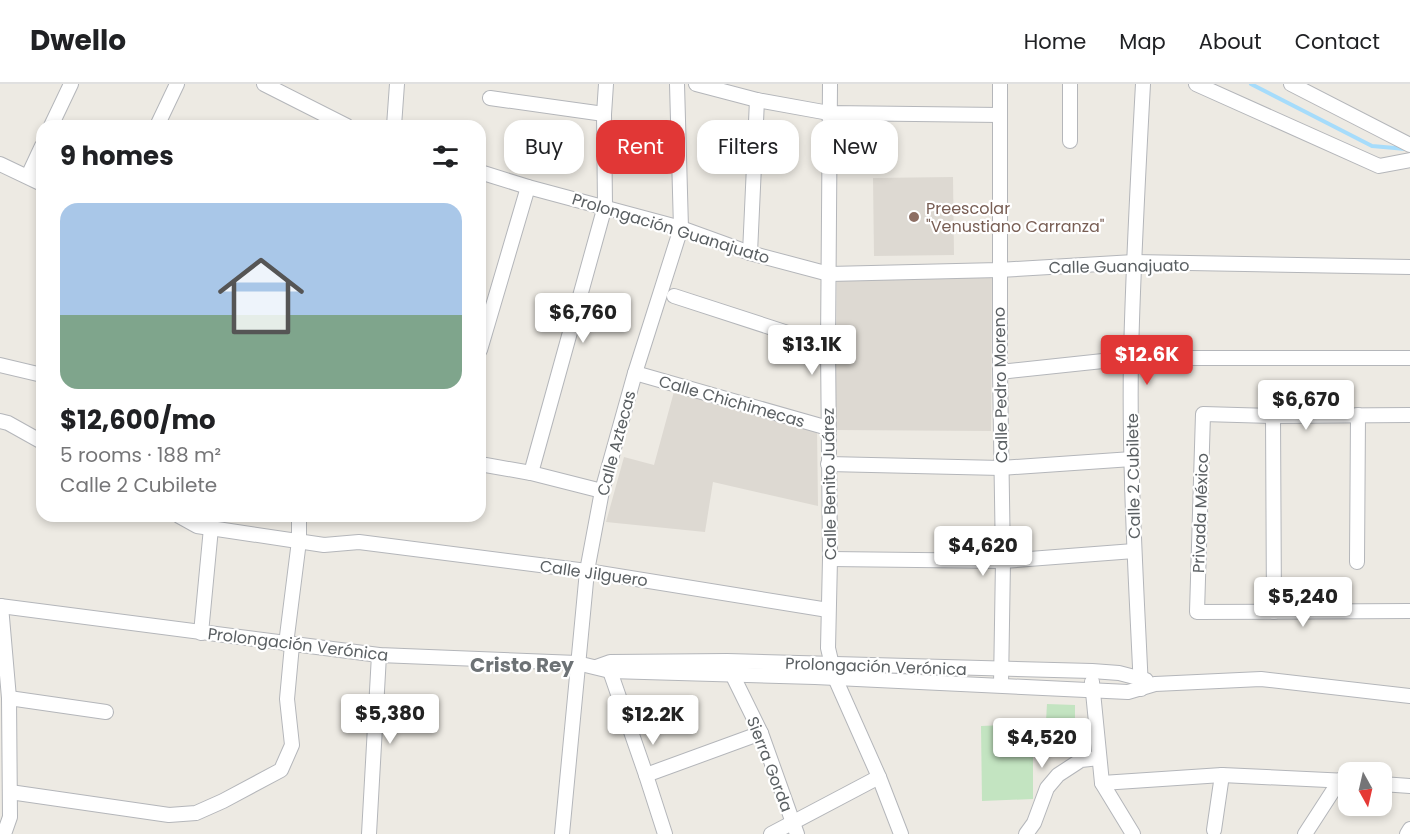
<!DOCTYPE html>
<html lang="en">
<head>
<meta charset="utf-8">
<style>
  :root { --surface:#fff; --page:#f6f6f6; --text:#202124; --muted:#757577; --line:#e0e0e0; --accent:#e13736 }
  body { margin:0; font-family:Poppins,sans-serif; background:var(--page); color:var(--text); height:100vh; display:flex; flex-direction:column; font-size:22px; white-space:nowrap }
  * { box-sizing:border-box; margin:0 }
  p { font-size:20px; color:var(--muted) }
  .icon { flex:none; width:33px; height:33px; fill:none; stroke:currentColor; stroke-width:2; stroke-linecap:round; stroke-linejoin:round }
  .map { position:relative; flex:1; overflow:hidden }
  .panel { position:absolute; left:36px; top:36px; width:450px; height:402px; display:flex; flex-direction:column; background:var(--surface); border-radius:18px; box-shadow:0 3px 9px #0003 }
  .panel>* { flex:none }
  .hud { position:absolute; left:504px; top:36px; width:570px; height:54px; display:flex; gap:12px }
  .needle { width:39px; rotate:172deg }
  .fabs { position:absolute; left:1338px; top:678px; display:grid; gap:12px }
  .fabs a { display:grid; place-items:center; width:54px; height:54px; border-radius:12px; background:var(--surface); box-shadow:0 3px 9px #0003; font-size:30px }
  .price { position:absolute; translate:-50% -51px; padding:0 14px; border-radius:6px; background:#fff; color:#222; font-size:20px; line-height:39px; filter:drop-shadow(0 2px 3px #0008) }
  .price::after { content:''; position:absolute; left:50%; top:36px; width:18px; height:14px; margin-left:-9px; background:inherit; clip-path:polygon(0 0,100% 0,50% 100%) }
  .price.selected { background:var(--accent); color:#fff }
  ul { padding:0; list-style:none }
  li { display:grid; align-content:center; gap:12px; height:318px; padding:0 24px }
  li span { display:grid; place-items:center; height:186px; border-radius:18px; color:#555 }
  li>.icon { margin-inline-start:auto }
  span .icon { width:108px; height:108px; fill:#fffc; stroke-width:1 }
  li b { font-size:26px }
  h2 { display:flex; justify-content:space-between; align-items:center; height:72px; padding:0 24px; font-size:26px }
  .pill { padding:0 21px; border-radius:18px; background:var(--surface); box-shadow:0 3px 9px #0003; font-size:21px; line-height:54px }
  .pill.selected { background:var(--accent); color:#fff }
  header { display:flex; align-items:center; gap:36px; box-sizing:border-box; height:84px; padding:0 30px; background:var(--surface); border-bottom:2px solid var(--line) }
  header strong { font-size:28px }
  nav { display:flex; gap:33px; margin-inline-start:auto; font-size:21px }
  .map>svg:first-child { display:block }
</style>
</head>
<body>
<header>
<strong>Dwello</strong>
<nav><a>Home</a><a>Map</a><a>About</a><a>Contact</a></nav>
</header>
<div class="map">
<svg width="1410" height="750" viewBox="0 0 1410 750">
  <rect width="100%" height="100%" fill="#edeae3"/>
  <g fill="#ddd9d2">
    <polygon points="953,93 954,171 874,172 873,94"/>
    <polygon points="992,192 991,347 835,346 837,195"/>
    <polygon points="675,304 817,344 818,422 713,398 705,448 606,438 624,373 654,381"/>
  </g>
  <g fill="#c3e4c1">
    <polygon points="1047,620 1075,621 1075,637 1046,637"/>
    <polygon points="1033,640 1033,715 982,717 981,642"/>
  </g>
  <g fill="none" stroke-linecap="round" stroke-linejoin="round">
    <polyline stroke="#a6dcfb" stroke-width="4" points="1251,0 1372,62 1406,65"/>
    <g stroke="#b4b6ba" stroke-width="16">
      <g id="street">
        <polyline points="264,0 347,42"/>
        <polyline points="696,0 757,16 829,29 1000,31"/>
        <polyline points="830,0 828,262 830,475 828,564 835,594 879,693 901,750"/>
        <polyline points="1000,0 1000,288 1003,477 1001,601"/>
        <polyline points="1196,0 1379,82 1410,76"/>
        <polyline points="1291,0 1410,61"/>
        <polyline points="490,14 604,30"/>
        <polyline points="51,42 71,0"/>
        <polyline points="157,42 177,0"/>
        <polyline points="394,42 397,0"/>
        <polyline points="1070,57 1070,0"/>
        <polyline points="0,80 42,100"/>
        <polyline points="480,88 528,103 681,144 750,169 829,190 999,186 1134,178 1410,183"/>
        <polyline points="28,92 42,62"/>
        <polyline points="750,169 757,16"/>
        <polyline points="674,212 828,262"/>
        <polyline points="480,266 528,103"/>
        <polyline points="0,281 42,291"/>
        <polyline points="1000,288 1131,274 1410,274"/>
        <polyline points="635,289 828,344"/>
        <polyline points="1410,331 1273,332 1203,330 1197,528 1410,527"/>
        <polyline points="1273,332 1274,528"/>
        <polyline points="0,337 8,339 42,358"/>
        <polyline points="480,380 531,389 602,407"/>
        <polyline points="828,380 1001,384 1132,375"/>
        <polyline points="531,389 605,122 604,30 606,0"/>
        <polyline points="179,432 197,442 324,461 359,458 587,487 828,526"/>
        <polyline points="830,475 1003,477 1134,467"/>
        <polyline points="1357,478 1358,331"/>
        <polyline points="0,522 379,571 577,579 610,587 815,593 1128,608 1155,600 1261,595 1410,612"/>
        <polyline points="1,522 9,614 10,733 4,750"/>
        <polyline points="201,549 211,444"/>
        <polyline points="286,560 299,457 299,432"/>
        <polyline points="610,581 610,587 646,691 665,750"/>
        <polyline points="728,582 761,649 797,750"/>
        <polyline points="596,583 610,578 727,577 1092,587 1119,589 1146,596"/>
        <polyline points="1092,598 1102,699 1133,750"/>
        <path d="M1141,605C1136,494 1129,383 1131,273C1133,182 1138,91 1143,0"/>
        <polyline points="9,614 106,628"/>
        <polyline points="646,691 761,649"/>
        <polyline points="1102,699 1222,691 1348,697"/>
        <polyline points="1382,700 1410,702"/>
        <polyline points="10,708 169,731 196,729 223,717 281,686 292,661 287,615 292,561"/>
        <polyline points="1214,746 1222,691"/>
        <polyline points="369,750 379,571"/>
        <polyline points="562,750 587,487 602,407 635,289 681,144 677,0"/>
        <polyline points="771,750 879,693"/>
        <polyline points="1026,750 1034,739 1047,704 1058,691 1081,676 1099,674"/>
        <polyline points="1305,750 1340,696"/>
        <polyline points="1407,750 1410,745"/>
      </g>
    </g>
    <use href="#street" stroke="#fff" stroke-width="14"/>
  </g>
  <circle fill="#8d6e63" stroke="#fff" stroke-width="2" cx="914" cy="133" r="6"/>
  <g text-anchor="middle" stroke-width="4.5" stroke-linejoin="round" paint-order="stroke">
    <g font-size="16" fill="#785e54" stroke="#fff" text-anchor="start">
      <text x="926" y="130">Preescolar<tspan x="926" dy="18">"Venustiano Carranza"</tspan></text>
    </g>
    <g font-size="16" fill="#5b6063" stroke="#fff">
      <text transform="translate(671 144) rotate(17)" y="6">Prolongación Guanajuato</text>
      <text transform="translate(1119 182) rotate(-1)" y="6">Calle Guanajuato</text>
      <text transform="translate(1000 301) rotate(-91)" y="6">Calle Pedro Moreno</text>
      <text transform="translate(732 317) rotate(16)" y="6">Calle Chichimecas</text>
      <text transform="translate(616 359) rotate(-75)" y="6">Calle Aztecas</text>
      <text transform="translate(1133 392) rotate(-91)" y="6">Calle 2 Cubilete</text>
      <text transform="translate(829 400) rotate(-91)" y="6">Calle Benito Juárez</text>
      <text transform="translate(1200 429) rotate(-88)" y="6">Privada México</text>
      <text transform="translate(594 489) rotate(8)" y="6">Calle Jilguero</text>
      <text transform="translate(298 560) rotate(7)" y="6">Prolongación Verónica</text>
      <text transform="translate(876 582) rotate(2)" y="6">Prolongación Verónica</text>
      <text transform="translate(770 680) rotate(69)" y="6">Sierra Gorda</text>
    </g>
    <g font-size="20" font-weight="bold" fill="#6d7275" stroke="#fff">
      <text x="522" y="588">Cristo Rey</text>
    </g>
  </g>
</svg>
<div class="fabs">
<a><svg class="needle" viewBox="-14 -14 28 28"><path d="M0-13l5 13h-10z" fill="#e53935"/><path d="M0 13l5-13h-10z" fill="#757577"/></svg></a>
</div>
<b class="price" style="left:583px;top:260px">$6,760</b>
<b class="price" style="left:812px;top:292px">$13.1K</b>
<b class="price selected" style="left:1147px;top:302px">$12.6K</b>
<b class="price" style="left:1306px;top:347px">$6,670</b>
<b class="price" style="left:983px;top:493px">$4,620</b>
<b class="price" style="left:1303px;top:544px">$5,240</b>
<b class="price" style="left:390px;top:661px">$5,380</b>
<b class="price" style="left:653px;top:662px">$12.2K</b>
<b class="price" style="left:1042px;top:685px">$4,520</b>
<div class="hud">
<a class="pill">Buy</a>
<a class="pill selected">Rent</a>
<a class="pill">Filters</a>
<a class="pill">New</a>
</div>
<section class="panel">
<h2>9 homes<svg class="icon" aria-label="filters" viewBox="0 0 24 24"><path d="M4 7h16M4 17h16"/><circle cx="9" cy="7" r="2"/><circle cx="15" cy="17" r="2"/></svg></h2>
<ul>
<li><span style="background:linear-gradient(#a9c7e8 60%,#7fa58c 0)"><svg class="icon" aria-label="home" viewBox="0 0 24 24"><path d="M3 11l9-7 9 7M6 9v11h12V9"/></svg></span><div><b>$12,600/mo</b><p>5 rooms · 188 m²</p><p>Calle 2 Cubilete</p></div></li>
</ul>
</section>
</div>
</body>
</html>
